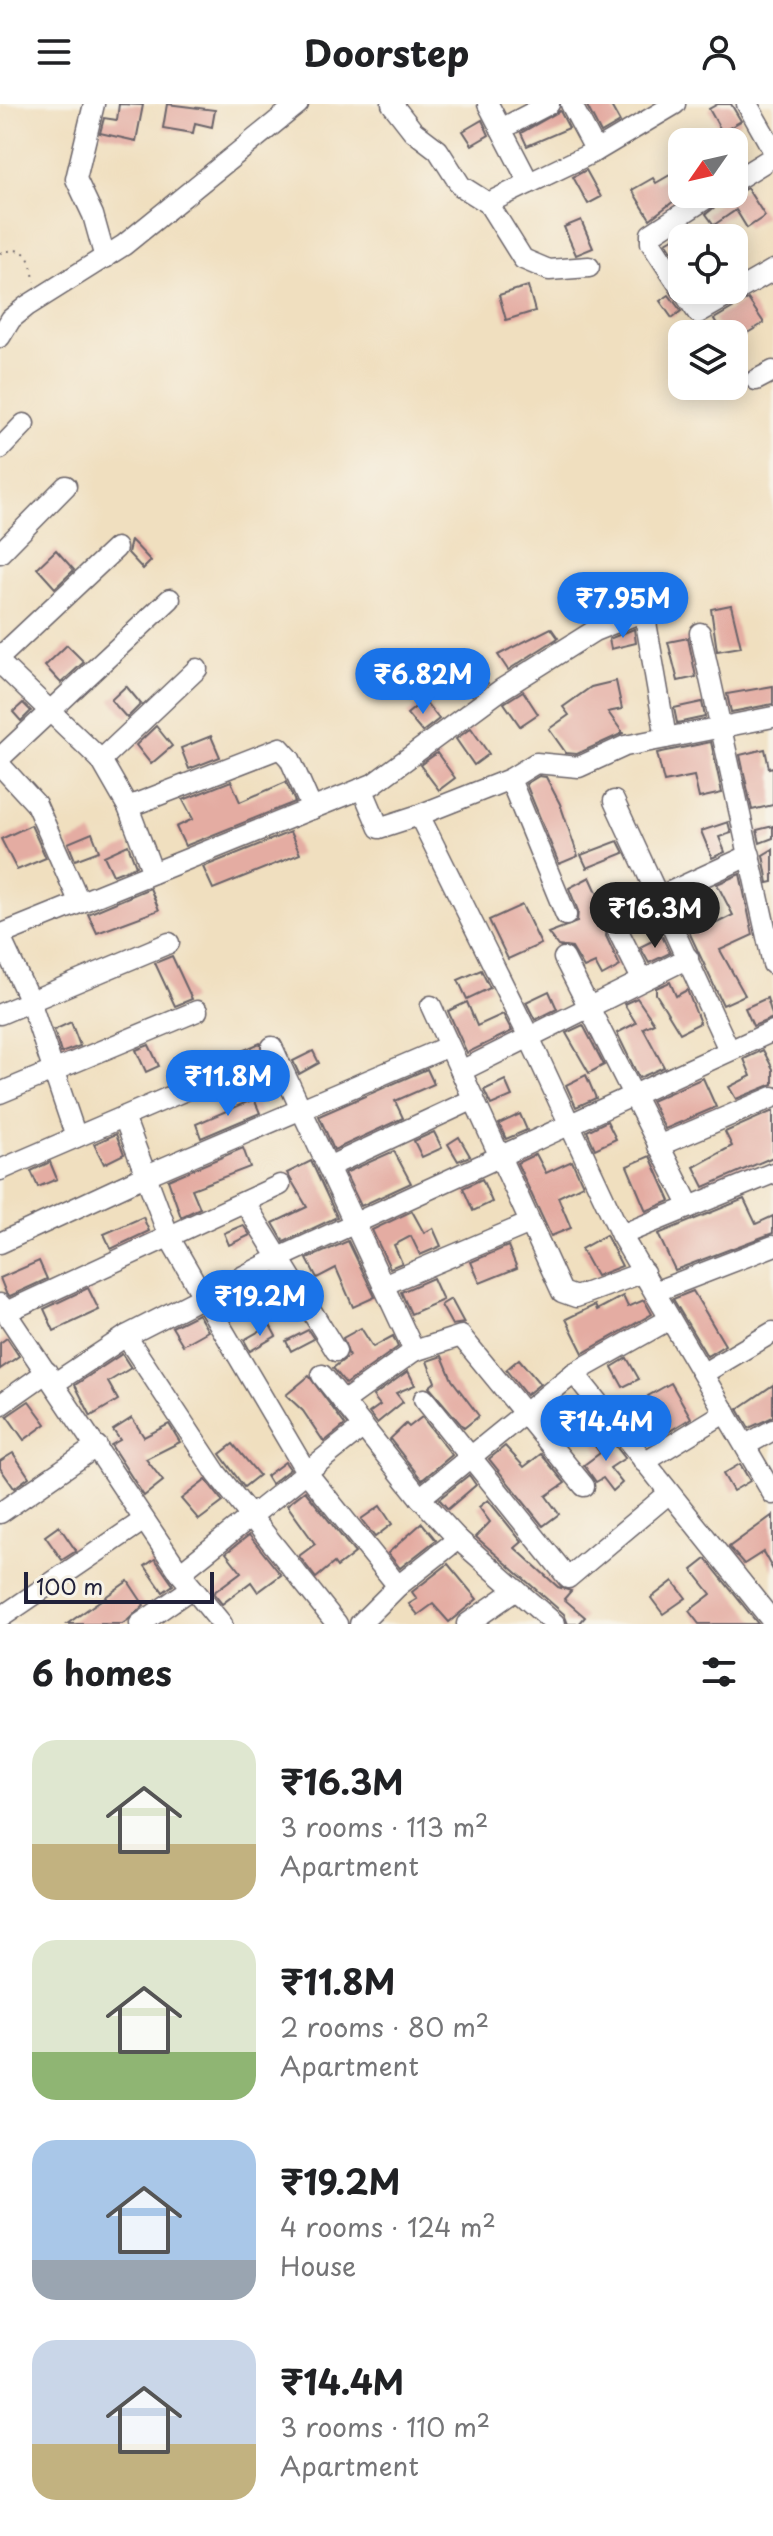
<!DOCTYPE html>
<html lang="en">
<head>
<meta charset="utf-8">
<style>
  :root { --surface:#fff; --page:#f2f2f2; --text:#202124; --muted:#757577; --accent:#1a73e8 }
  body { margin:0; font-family:"Playpen Sans",sans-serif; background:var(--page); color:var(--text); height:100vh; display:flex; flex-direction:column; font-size:30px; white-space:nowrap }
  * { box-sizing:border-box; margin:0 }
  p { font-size:26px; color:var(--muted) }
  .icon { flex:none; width:44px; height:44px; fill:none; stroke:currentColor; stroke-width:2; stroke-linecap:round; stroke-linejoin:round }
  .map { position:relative; height:1520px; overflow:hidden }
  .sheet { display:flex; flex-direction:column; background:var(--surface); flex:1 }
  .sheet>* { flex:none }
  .needle { width:52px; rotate:236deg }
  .tools { position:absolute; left:668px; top:24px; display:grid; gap:16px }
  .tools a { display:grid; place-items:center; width:80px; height:80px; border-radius:16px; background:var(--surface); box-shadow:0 4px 20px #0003; font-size:40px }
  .scale { position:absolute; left:24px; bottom:20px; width:190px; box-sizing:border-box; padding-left:8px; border:4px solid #22223b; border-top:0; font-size:22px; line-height:28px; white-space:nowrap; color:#22223b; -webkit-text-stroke:6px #f7f3e8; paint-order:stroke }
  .price { position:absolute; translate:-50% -68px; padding:0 18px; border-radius:28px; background:var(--accent); color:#fff; font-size:26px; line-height:52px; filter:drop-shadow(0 2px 4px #0008) }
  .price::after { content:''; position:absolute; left:50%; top:48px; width:24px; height:18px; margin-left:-12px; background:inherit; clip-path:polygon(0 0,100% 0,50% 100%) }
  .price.selected { background:#222; color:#fff }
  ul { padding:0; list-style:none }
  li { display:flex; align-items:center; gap:24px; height:200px; padding:0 32px }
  li span { display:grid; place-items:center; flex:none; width:224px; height:160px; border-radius:24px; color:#555 }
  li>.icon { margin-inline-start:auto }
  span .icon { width:96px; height:96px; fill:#fffc; stroke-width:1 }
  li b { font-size:34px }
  h2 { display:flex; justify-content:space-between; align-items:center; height:96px; padding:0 32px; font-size:34px }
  header { display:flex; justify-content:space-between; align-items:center; height:104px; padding:0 32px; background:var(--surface); font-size:36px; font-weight:700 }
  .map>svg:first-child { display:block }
</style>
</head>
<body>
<header><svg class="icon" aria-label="menu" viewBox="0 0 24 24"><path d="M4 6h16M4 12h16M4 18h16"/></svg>Doorstep<svg class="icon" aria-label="person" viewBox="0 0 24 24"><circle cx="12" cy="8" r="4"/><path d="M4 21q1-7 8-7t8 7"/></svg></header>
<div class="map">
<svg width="773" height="1520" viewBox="0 0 773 1520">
  <rect width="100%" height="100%" fill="#f7f3e8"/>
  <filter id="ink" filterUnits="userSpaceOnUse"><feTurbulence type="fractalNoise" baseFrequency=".0125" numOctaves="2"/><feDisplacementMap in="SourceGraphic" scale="16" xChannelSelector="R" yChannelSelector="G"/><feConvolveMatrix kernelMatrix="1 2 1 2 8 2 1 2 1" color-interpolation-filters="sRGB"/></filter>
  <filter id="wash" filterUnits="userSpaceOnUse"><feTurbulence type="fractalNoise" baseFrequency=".006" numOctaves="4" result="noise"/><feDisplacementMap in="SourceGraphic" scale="32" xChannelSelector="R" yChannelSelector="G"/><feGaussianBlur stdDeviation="1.8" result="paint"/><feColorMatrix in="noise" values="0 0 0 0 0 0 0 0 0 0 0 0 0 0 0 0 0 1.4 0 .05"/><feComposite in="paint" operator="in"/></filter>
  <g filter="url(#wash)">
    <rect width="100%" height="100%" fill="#f0dfbf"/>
    <g id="blocks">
      <g fill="#e4aca2">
        <polygon points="119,0 143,1 136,37 100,29 104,14 117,16"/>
        <polygon points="167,0 215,6 212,23 195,19 193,29 163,24"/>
        <polygon points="586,0 610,0 620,18 601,29"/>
        <polygon points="718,0 731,0 741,17 722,28 709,5"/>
        <polygon points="560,7 569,24 527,42 521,29"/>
        <polygon points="482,16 489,31 472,41 463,27"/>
        <polygon points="682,64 682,91 650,115 632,86 653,74 656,79"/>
        <polygon points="586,66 601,93 588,100 573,73"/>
        <polygon points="747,84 765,112 747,124 736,106 714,121 706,110 725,95"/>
        <polygon points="581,116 593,144 576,151 564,123"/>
        <polygon points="682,129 682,162 666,138"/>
        <polygon points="528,182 535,207 506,216 499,191"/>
        <polygon points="669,191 681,207 672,214 660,197"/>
        <polygon points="748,195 764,219 734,237 734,230 723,230 714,215"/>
        <polygon points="131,436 151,457 143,465 128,449"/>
        <polygon points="56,446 74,466 55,484 37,464"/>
        <polygon points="731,501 741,543 717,547 711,505"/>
        <polygon points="551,524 558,534 508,566 498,551"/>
        <polygon points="634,525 636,539 611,545 609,535"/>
        <polygon points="688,534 696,573 678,577 668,538"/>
        <polygon points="67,541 84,558 61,579 45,562"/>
        <polygon points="475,561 488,579 472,591 458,573"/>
        <polygon points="616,577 622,605 608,608 623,629 577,650 566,649 549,625 569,611 563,603 591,583"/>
        <polygon points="126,582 141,600 127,614 111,596"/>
        <polygon points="773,582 773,600 731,608 727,590"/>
        <polygon points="523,587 538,610 520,622 504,599"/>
        <polygon points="424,596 439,615 422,628 407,610"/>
        <polygon points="702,598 705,613 677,619 674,604"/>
        <polygon points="23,599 31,607 21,617 13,608"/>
        <polygon points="156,622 172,642 151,660 136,641"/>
        <polygon points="471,624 489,650 474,661 456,635"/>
        <polygon points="211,632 220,653 189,665 181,644"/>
        <polygon points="711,638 722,689 699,694 694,672 664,678 657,649"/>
        <polygon points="765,645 769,664 773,663 773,701 752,706 740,651"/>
        <polygon points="437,649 455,674 439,686 420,661"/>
        <polygon points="539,672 546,673 560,700 578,752 559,760 526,680"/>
        <polygon points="231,677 240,698 286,678 295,698 185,742 176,723 193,715 183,696"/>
        <polygon points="728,718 731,729 719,733 725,748 712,754 701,727"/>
        <polygon points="31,721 46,754 17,766 1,735"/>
        <polygon points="773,722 773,734 760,739 757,726"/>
        <polygon points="290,728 300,750 213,785 203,763"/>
        <polygon points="92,729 99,747 75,756 68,739"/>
        <polygon points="618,737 624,749 587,764 581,751"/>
        <polygon points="128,741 136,762 113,771 104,752"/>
        <polygon points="773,745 773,778 768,779 763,751"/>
        <polygon points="740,770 753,831 720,846 745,891 723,901 676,800 692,792 709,823 733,811 717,780"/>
        <polygon points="590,773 606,808 602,811 607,820 606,832 620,862 602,872 595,859 584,864 572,844 558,842 548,829 577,818 578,807 569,784"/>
        <polygon points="150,784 159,806 97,829 88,810"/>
        <polygon points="522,801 541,840 508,855 489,816"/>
        <polygon points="662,832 670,849 649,859 640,843"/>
        <polygon points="172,852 192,895 175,902 155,859"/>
        <polygon points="481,866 490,884 467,895 458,876"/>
        <polygon points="670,878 676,892 687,886 700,919 680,929 656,890 656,884"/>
        <polygon points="549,887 557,905 535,916 526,898"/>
        <polygon points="637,894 654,919 643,924 664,963 639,974 617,929 636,919 624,900"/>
        <polygon points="767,894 773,914 753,922 745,904"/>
        <polygon points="467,898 477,922 503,910 512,927 467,949 448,907"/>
        <polygon points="71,918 80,942 61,949 54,926"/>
        <polygon points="583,921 604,961 589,969 566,929"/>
        <polygon points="260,939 267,964 248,972 237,949"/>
        <polygon points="149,941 159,962 146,968 136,946"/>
        <polygon points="763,946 773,965 773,980 736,995 729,983 751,972 744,955"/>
        <polygon points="313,947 319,959 299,970 293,957"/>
        <polygon points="427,965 434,980 395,997 403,1014 334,1046 319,1012"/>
        <polygon points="586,971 596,994 576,1003 566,981"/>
        <polygon points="703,974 716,1003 665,1025 651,997"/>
        <polygon points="505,976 512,992 491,1001 484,986"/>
        <polygon points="254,995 260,1009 201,1034 196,1020"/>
        <polygon points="773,1007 773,1053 704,1083 694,1063 732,1042 725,1028"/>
        <polygon points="520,1010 527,1026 506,1035 499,1020"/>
        <polygon points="607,1017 616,1035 595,1045 587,1027"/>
        <polygon points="434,1028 442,1044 422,1053 414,1037"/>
        <polygon points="116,1030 124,1050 104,1060 94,1040"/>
        <polygon points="459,1033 470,1052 458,1057 448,1040"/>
        <polygon points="243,1044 250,1063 192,1085 200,1104 181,1113 168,1076"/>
        <polygon points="394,1047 411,1079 361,1102 345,1069"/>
        <polygon points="536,1050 546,1069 572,1057 583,1081 558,1093 571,1124 551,1132 517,1059"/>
        <polygon points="650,1052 670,1097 646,1107 627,1062"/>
        <polygon points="311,1057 337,1113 284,1138 273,1119 307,1103 287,1069"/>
        <polygon points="50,1058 57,1075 38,1083 31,1067"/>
        <polygon points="482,1075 492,1098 473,1107 463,1084"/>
        <polygon points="744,1095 756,1120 773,1112 773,1129 675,1166 658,1130"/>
        <polygon points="412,1107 424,1129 433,1124 441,1142 420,1151 411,1132 394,1141 402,1159 390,1164 372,1126"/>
        <polygon points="143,1113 149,1127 111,1145 104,1130"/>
        <polygon points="243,1121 250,1131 229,1141 224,1129"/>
        <polygon points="606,1131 622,1162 596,1172 581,1145"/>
        <polygon points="348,1137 375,1193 353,1203 336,1164 317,1174 307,1155"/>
        <polygon points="508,1142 517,1164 480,1179 471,1158"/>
        <polygon points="39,1157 47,1175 10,1192 6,1189 0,1174"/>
        <polygon points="274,1171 285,1189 259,1205 247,1185"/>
        <polygon points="433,1174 443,1196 411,1210 401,1188"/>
        <polygon points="88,1184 99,1206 54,1227 44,1205"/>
        <polygon points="693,1187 725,1241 707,1252 673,1195"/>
        <polygon points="623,1192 628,1203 644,1196 652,1210 583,1249 566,1215 595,1201 597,1206"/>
        <polygon points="451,1195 464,1219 452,1221 441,1201"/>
        <polygon points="198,1210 208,1227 183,1241 172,1223"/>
        <polygon points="270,1221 276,1232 250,1247 244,1236"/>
        <polygon points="361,1224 373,1243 393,1232 398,1243 346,1280 333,1264 349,1252 343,1234"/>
        <polygon points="308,1226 314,1235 291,1247 286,1237"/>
        <polygon points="7,1234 19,1252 0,1265 0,1239"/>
        <polygon points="122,1250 131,1264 108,1278 118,1296 91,1312 75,1281"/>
        <polygon points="442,1252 452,1276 479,1312 464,1324 429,1283 435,1278 427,1257"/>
        <polygon points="627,1254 639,1275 623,1283 612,1263"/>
        <polygon points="519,1255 540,1280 526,1291 506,1266"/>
        <polygon points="408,1267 415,1281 396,1289 403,1298 377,1319 369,1309 380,1301 373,1292"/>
        <polygon points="309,1272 345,1321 324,1338 303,1307 286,1291"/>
        <polygon points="671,1279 691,1314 668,1328 648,1292"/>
        <polygon points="773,1281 773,1313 749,1324 738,1305"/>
        <polygon points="29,1297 46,1320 24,1336 7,1312"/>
        <polygon points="562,1308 573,1321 560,1332 549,1319"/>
        <polygon points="422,1313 452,1351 422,1376 390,1335 406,1320 409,1323"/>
        <polygon points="132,1314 144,1333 169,1320 180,1338 146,1355 163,1377 144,1392 111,1341 120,1336 113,1326"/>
        <polygon points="607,1331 625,1354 610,1364 622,1379 613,1387 603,1374 596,1378 584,1361 600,1349 594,1341"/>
        <polygon points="233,1340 259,1371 244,1383 220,1350"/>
        <polygon points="505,1342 524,1363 541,1350 565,1379 546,1392 559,1410 543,1422 489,1355"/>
        <polygon points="13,1349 29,1373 14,1384 0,1364 0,1357"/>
        <polygon points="285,1358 290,1365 271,1380 266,1372"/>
        <polygon points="740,1360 750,1377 733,1387 723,1370"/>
        <polygon points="469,1371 476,1381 448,1405 439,1395"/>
        <polygon points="206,1376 223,1398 199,1416 181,1395"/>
        <polygon points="305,1387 355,1449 337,1463 334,1459 316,1474 299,1452 315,1440 287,1401"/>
        <polygon points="488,1396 522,1438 515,1444 558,1483 571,1487 564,1495 585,1513 579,1520 568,1520 564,1510 476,1433 490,1418 479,1403"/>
        <polygon points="380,1402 392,1420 375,1433 361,1415"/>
        <polygon points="773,1411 773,1466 763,1448 744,1460 729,1443"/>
        <polygon points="422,1419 436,1436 400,1464 388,1449"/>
        <polygon points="59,1422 76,1447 62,1456 45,1432"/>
        <polygon points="249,1431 281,1471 258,1488 251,1478 222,1500 213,1489 241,1468 226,1449"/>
        <polygon points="155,1455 173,1481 163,1488 145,1462"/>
        <polygon points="706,1455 758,1520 699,1520 689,1507 711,1490 692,1466"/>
        <polygon points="448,1460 477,1495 449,1518 433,1500 418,1511 409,1500 417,1495 412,1488"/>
        <polygon points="128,1477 144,1501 128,1516 122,1520 67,1520"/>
        <polygon points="673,1477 686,1494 663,1510 651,1494"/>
      </g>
    </g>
  </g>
  <g filter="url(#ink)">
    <use href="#blocks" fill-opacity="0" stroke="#6a6469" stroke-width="2"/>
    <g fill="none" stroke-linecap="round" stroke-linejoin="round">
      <g stroke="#6a6469" stroke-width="23">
        <g id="minor">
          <polyline points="94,0 76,75 93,111 105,154"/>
          <polyline points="392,0 413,27 438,46 461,82 488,99 523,155 549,166 589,163"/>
          <polyline points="488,0 529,79"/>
          <polyline points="571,0 596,47"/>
          <polyline points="747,0 773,46"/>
          <polyline points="501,25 549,0"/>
          <polyline points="734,77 773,53"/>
          <polyline points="488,99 596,47 675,0"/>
          <polyline points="682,186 651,139 651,130 713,90"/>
          <polyline points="682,186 698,209 773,166"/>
          <polyline points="0,233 11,215 27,202 124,141 298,0"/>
          <polyline points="756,276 773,267"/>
          <polyline points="0,345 24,320"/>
          <polyline points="0,449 66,382"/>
          <polyline points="700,529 773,860"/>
          <polyline points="0,553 116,444"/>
          <polyline points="0,559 101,656 128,703 153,769"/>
          <polyline points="0,654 170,495"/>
          <polyline points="101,656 197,565"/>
          <polyline points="0,661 36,700 79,797"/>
          <polyline points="362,684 379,724 419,711 529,933 621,1131 773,1390"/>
          <polyline points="614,697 729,946"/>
          <polyline points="128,703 280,644 290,655 312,705"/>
          <polyline points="419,711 510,675"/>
          <polyline points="659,793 750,751"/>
          <polyline points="566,811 510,675 536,659 579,663 625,642 773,613"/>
          <polyline points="618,827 642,875"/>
          <polyline points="0,831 373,680 502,585 594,527 644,507 666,634"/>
          <polyline points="0,833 30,897 76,1033"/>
          <polyline points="564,854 690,1103"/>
          <polyline points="431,902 562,1188 576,1193 644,1168"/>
          <polyline points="0,910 169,839"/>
          <polyline points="272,943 414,1247"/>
          <polyline points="461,967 688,854"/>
          <polyline points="0,989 197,907"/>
          <polyline points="124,1013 169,1133 204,1194 307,1369 398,1482 458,1435"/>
          <polyline points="658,1042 773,993"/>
          <polyline points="328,1063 474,995"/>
          <polyline points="0,1066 230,967"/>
          <polyline points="245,1099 336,1247"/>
          <polyline points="621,1131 773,1069"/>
          <polyline points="0,1139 147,1071 449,942"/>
          <polyline points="383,1181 530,1119"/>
          <polyline points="657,1187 773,1142"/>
          <polyline points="0,1200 180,1469 222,1520"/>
          <polyline points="6,1208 280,1081"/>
          <polyline points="126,1232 217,1370 337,1520"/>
          <polyline points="574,1269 773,1518"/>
          <polyline points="704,1269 773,1228"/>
          <polyline points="322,1271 420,1394 458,1435 555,1520"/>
          <polyline points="55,1279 126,1232 277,1155 773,927"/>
          <polyline points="424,1295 568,1474 668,1390"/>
          <polyline points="343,1298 414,1247 461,1232 584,1382"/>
          <polyline points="0,1301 47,1268"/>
          <polyline points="746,1341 773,1326"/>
          <polyline points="644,1358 726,1308"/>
          <polyline points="420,1394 574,1269 670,1215"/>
          <polyline points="0,1409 97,1342"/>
          <polyline points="180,1469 363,1323"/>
          <polyline points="0,1514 144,1416"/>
          <polyline points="140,1520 192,1484"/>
          <polyline points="360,1520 398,1482"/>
          <polyline points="467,1520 516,1486"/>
        </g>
      </g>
      <path stroke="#6a6469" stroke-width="2" stroke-dasharray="2 6" stroke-linecap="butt" d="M0,149C29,140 29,154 35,178"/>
      <use href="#minor" stroke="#fff" stroke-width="20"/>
    </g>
  </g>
</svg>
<div class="tools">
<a><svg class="needle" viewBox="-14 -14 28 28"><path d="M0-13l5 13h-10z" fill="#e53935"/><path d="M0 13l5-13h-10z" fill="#757577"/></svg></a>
<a><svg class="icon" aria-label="locate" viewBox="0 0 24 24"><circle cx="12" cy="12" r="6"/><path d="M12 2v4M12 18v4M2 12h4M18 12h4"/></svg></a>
<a><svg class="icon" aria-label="layers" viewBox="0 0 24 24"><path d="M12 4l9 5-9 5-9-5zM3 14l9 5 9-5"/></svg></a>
</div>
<div class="scale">100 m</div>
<b class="price" style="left:623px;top:536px">₹7.95M</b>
<b class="price" style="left:423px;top:612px">₹6.82M</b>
<b class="price selected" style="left:655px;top:846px">₹16.3M</b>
<b class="price" style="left:228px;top:1014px">₹11.8M</b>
<b class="price" style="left:260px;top:1234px">₹19.2M</b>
<b class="price" style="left:606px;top:1359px">₹14.4M</b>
</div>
<section class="sheet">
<h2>6 homes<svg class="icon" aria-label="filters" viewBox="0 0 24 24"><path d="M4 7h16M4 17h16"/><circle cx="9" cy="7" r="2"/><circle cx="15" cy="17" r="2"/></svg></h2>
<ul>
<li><span style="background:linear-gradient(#dfe7d0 65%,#c2b280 0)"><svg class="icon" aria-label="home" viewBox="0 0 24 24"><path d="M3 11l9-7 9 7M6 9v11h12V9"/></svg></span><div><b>₹16.3M</b><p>3 rooms · 113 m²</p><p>Apartment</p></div></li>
<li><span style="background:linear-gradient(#dfe7d0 70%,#8fb573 0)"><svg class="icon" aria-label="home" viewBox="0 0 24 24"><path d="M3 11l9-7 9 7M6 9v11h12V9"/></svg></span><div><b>₹11.8M</b><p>2 rooms · 80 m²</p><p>Apartment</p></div></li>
<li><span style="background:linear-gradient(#a9c7e8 75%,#9aa5b1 0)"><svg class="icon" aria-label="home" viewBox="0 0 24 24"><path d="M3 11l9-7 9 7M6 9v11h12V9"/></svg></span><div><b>₹19.2M</b><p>4 rooms · 124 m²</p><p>House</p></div></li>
<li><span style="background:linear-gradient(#c9d6e8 65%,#c2b280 0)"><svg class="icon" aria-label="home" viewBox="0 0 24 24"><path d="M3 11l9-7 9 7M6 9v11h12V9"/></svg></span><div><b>₹14.4M</b><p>3 rooms · 110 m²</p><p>Apartment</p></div></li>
</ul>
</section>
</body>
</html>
